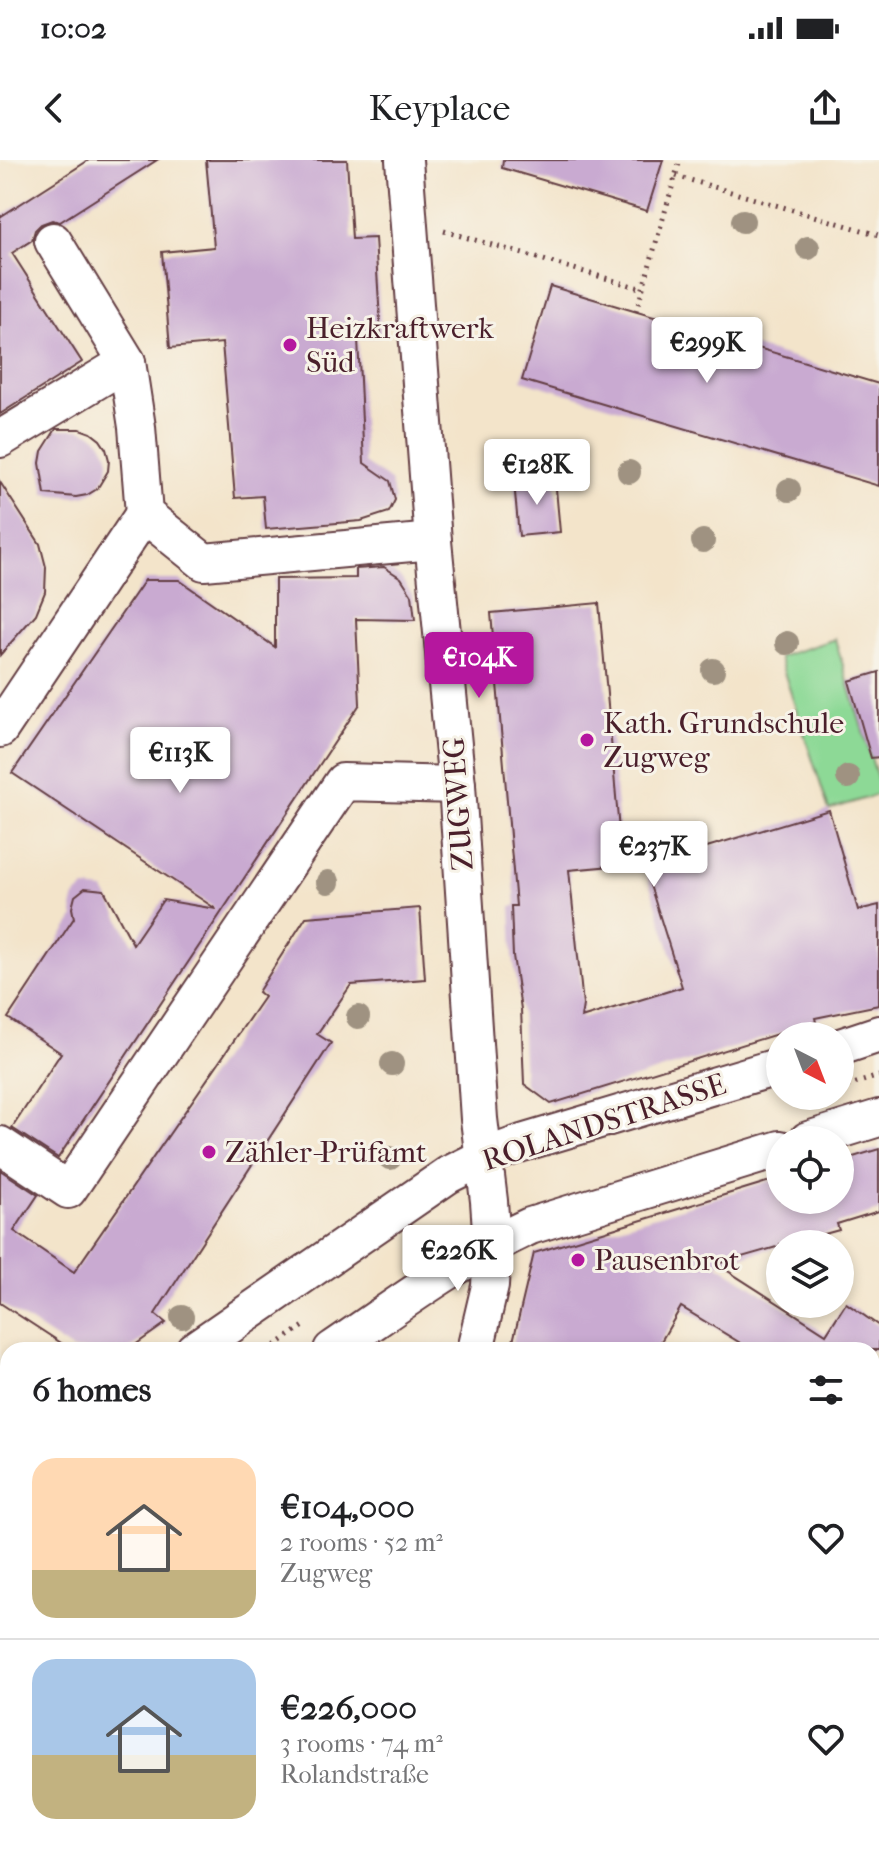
<!DOCTYPE html>
<html lang="en">
<head>
<meta charset="utf-8">
<style>
  :root { --surface:#fff; --page:#f2f2f2; --text:#202124; --muted:#757577; --line:#e0e0e0; --accent:#b5179e }
  body { margin:0; font-family:"IM FELL French Canon",serif; background:var(--page); color:var(--text); height:100vh; display:flex; flex-direction:column; font-size:30px; white-space:nowrap }
  * { box-sizing:border-box; margin:0 }
  p { font-size:26px; color:var(--muted) }
  .icon { flex:none; width:44px; height:44px; fill:none; stroke:currentColor; stroke-width:2; stroke-linecap:round; stroke-linejoin:round }
  .map { position:relative; flex:1; overflow:hidden }
  .details { position:absolute; left:0px; top:1182px; width:880px; height:514px; display:flex; flex-direction:column; background:var(--surface); border-radius:24px 24px 0 0; box-shadow:0 4px 12px #0003 }
  .details>* { flex:none }
  .needle { width:52px; rotate:138deg }
  .controls { position:absolute; left:766px; top:862px; display:grid; gap:16px }
  .controls a { display:grid; place-items:center; width:88px; height:88px; border-radius:50%; background:var(--surface); box-shadow:0 4px 12px #0003; font-size:40px }
  .price { position:absolute; translate:-50% -68px; padding:0 18px; border-radius:8px; background:#fff; color:#222; font-size:26px; line-height:52px; filter:drop-shadow(0 2px 4px #0008) }
  .price::after { content:''; position:absolute; left:50%; top:48px; width:24px; height:18px; margin-left:-12px; background:inherit; clip-path:polygon(0 0,100% 0,50% 100%) }
  .price.selected { background:var(--accent); color:#fff }
  ul { padding:0; list-style:none }
  li { display:flex; align-items:center; gap:24px; height:200px; padding:0 32px }
  li+li { border-top:2px solid var(--line) }
  li span { display:grid; place-items:center; flex:none; width:224px; height:160px; border-radius:24px; color:#555 }
  li>.icon { margin-inline-start:auto }
  span .icon { width:96px; height:96px; fill:#fffc; stroke-width:1 }
  li b { font-size:34px }
  h2 { display:flex; justify-content:space-between; align-items:center; height:96px; padding:0 32px; font-size:34px }
  .status { display:flex; justify-content:space-between; align-items:center; height:56px; padding:0 40px; background:var(--surface); direction:ltr }
  .status svg { height:22px; fill:currentColor }
  header { display:flex; justify-content:space-between; align-items:center; height:104px; padding:0 32px; background:var(--surface); font-size:36px; font-weight:600 }
  .map>svg:first-child { display:block }
</style>
</head>
<body>
<div class="status"><b>10:02</b><svg viewBox="0 0 49 12"><path d="M0 12V9h3v3zM5 12V6h3v6zM10 12V3h3v9zM15 12V0h3v12zM26 1h20v11H26zM47 4h2v5h-2z"/></svg></div>
<header><svg class="icon" aria-label="back" viewBox="0 0 24 24"><path d="M15 5l-7 7 7 7"/></svg>Keyplace<svg class="icon" aria-label="share" viewBox="0 0 24 24"><path d="M12 15V3M7 8l5-5 5 5M5 13v7h14v-7"/></svg></header>
<div class="map">
<svg width="879" height="1695" viewBox="0 0 879 1695">
  <rect width="100%" height="100%" fill="#f7f3e8"/>
  <filter id="ink" filterUnits="userSpaceOnUse"><feTurbulence type="fractalNoise" baseFrequency=".0125" numOctaves="2"/><feDisplacementMap in="SourceGraphic" scale="16" xChannelSelector="R" yChannelSelector="G"/><feConvolveMatrix kernelMatrix="1 2 1 2 8 2 1 2 1" color-interpolation-filters="sRGB"/></filter>
  <filter id="wash" filterUnits="userSpaceOnUse"><feTurbulence type="fractalNoise" baseFrequency=".006" numOctaves="4" result="noise"/><feDisplacementMap in="SourceGraphic" scale="32" xChannelSelector="R" yChannelSelector="G"/><feGaussianBlur stdDeviation="1.8" result="paint"/><feColorMatrix in="noise" values="0 0 0 0 0 0 0 0 0 0 0 0 0 0 0 0 0 1.4 0 .05"/><feComposite in="paint" operator="in"/></filter>
  <g filter="url(#wash)">
    <rect width="100%" height="100%" fill="#f3e4ca"/>
    <polygon fill="#8dd996" stroke="#6c7c60" stroke-width="2" points="835,479 879,624 879,634 829,650 779,497"/>
    <g id="blocks">
      <g fill="#c9aad1">
        <polygon points="89,0 157,0 60,62 52,60 41,64 35,70 32,80 12,93 82,202 0,254 0,57"/>
        <polygon points="206,0 347,0 352,79 375,78 381,177 358,179 364,303 390,321 395,340 389,352 361,361 266,369 263,336 235,338 222,183 170,188 162,92 214,87"/>
        <polygon points="503,0 663,0 647,51 502,8"/>
        <polygon points="550,126 879,224 879,326 522,220"/>
        <polygon points="56,269 80,269 91,273 100,280 106,289 109,300 108,311 97,329 87,335 76,337 45,334 40,303 42,291"/>
        <polygon points="555,318 560,372 519,376 514,322"/>
        <polygon points="0,322 40,384 46,407 45,432 36,454 0,495"/>
        <polygon points="384,407 401,418 412,435 415,460 356,459 360,544 58,998 12,968 61,893 8,858 74,758 72,748 75,736 85,728 104,730 133,784 163,740 216,749 12,613 145,420 179,420 275,487 275,419 356,418 356,409"/>
        <polygon points="599,443 622,705 569,710 583,845 581,858 682,827 644,706 829,650 858,750 879,745 879,845 815,858 816,862 551,944 524,924 521,849 513,796 511,746 516,746 491,453"/>
        <polygon points="879,512 879,597 871,598 849,521"/>
        <polygon points="420,748 425,819 351,825 317,874 331,883 155,1154 166,1163 128,1190 72,1190 0,1143 0,1010 38,1035 14,1071 74,1112 264,837 258,832 306,757"/>
        <polygon points="879,989 879,1051 837,1064 839,1070 788,1084 780,1084 780,1086 717,1104 826,1174 846,1143 879,1166 879,1190 752,1190 681,1147 656,1190 511,1190 534,1093 780,1018 780,1040 840,1040 840,1001"/>
      </g>
    </g>
  </g>
  <g filter="url(#ink)">
    <use href="#blocks" fill-opacity="0" stroke="#633d43" stroke-width="2"/>
    <g fill="none" stroke-linecap="round" stroke-linejoin="round">
      <g stroke="#633d43" stroke-width="40">
        <g id="minor">
          <polyline points="404,0 433,381 457,625 479,959 489,1041 492,1084 490,1126 475,1190"/>
          <polyline points="53,81 127,202 137,267 144,354 204,402 433,381"/>
          <polyline points="0,279 127,202"/>
          <polyline points="0,569 144,354"/>
          <polyline points="840,887 879,874"/>
          <polyline points="808,980 879,958"/>
          <polyline points="0,985 68,1030 343,622 457,625"/>
          <polyline points="194,1190 448,1015 484,997 522,983 780,906"/>
          <path d="M332,1190C397,1146 459,1099 530,1066L780,989"/>
          <polyline points="0,1266 8,1273"/>
          <polyline points="0,1323 8,1317"/>
          <polyline points="0,1414 8,1409"/>
          <polyline points="346,1695 348,1688"/>
        </g>
      </g>
      <g stroke="#633d43" stroke-width="5" stroke-dasharray="2 6" stroke-linecap="butt">
        <polyline points="676,16 879,75"/>
        <polyline points="444,71 643,129"/>
        <polyline points="636,152 680,0"/>
        <polyline points="840,928 879,916"/>
        <polyline points="795,941 813,936"/>
        <polyline points="268,1190 304,1166"/>
        <polyline points="0,1371 8,1366"/>
        <polyline points="872,1468 879,1472"/>
        <polyline points="872,1562 879,1550"/>
        <polyline points="872,1639 879,1643"/>
      </g>
      <use href="#minor" stroke="#fff" stroke-width="36"/>
    </g>
    <g fill="#9f9281">
      <circle cx="743" cy="61" r="12"/>
      <circle cx="808" cy="88" r="12"/>
      <circle cx="629" cy="312" r="12"/>
      <circle cx="789" cy="330" r="12"/>
      <circle cx="703" cy="381" r="12"/>
      <circle cx="787" cy="483" r="12"/>
      <circle cx="713" cy="510" r="12"/>
      <circle cx="848" cy="617" r="12"/>
      <circle cx="328" cy="722" r="12"/>
      <circle cx="358" cy="857" r="12"/>
      <circle cx="392" cy="904" r="12"/>
      <circle cx="390" cy="998" r="12"/>
      <circle cx="182" cy="1157" r="12"/>
    </g>
  </g>
  <g fill="#b5179e" stroke="#f7f3e8" stroke-width="3">
    <circle cx="290" cy="185" r="8"/>
    <circle cx="587" cy="580" r="8"/>
    <circle cx="209" cy="992" r="8"/>
    <circle cx="578" cy="1100" r="8"/>
  </g>
  <g text-anchor="middle" stroke-width="6" stroke-linejoin="round" paint-order="stroke">
    <g font-size="30" fill="#4a1f2b" stroke="#f7f3e8" text-anchor="start">
      <text x="306" y="178">Heizkraftwerk<tspan x="306" dy="34">Süd</tspan></text>
      <text x="603" y="573">Kath. Grundschule<tspan x="603" dy="34">Zugweg</tspan></text>
      <text x="225" y="1002">Zähler-Prüfamt</text>
      <text x="594" y="1110">Pausenbrot</text>
    </g>
    <g font-size="30" fill="#4a1f2b" stroke="#f7f3e8">
      <text transform="translate(458 644) rotate(-94)" y="10">ZUGWEG</text>
      <text transform="translate(604 962) rotate(-18)" y="10">ROLANDSTRASSE</text>
    </g>
  </g>
</svg>
<div class="controls">
<a><svg class="needle" viewBox="-14 -14 28 28"><path d="M0-13l5 13h-10z" fill="#e53935"/><path d="M0 13l5-13h-10z" fill="#757577"/></svg></a>
<a><svg class="icon" aria-label="locate" viewBox="0 0 24 24"><circle cx="12" cy="12" r="6"/><path d="M12 2v4M12 18v4M2 12h4M18 12h4"/></svg></a>
<a><svg class="icon" aria-label="layers" viewBox="0 0 24 24"><path d="M12 4l9 5-9 5-9-5zM3 14l9 5 9-5"/></svg></a>
</div>
<b class="price" style="left:707px;top:225px">€299K</b>
<b class="price" style="left:537px;top:347px">€128K</b>
<b class="price selected" style="left:479px;top:540px">€104K</b>
<b class="price" style="left:180px;top:635px">€113K</b>
<b class="price" style="left:654px;top:729px">€237K</b>
<b class="price" style="left:458px;top:1133px">€226K</b>
<section class="details">
<h2>6 homes<svg class="icon" aria-label="filters" viewBox="0 0 24 24"><path d="M4 7h16M4 17h16"/><circle cx="9" cy="7" r="2"/><circle cx="15" cy="17" r="2"/></svg></h2>
<ul>
<li><span style="background:linear-gradient(#ffd9b3 70%,#c2b280 0)"><svg class="icon" aria-label="home" viewBox="0 0 24 24"><path d="M3 11l9-7 9 7M6 9v11h12V9"/></svg></span><div><b>€104,000</b><p>2 rooms · 52 m²</p><p>Zugweg</p></div><svg class="icon" aria-label="heart" viewBox="0 0 24 24"><path d="M12 20l-8-8c-3-5 5-10 8-4 3-6 11-1 8 4z"/></svg></li>
<li><span style="background:linear-gradient(#a9c7e8 60%,#c2b280 0)"><svg class="icon" aria-label="home" viewBox="0 0 24 24"><path d="M3 11l9-7 9 7M6 9v11h12V9"/></svg></span><div><b>€226,000</b><p>3 rooms · 74 m²</p><p>Rolandstraße</p></div><svg class="icon" aria-label="heart" viewBox="0 0 24 24"><path d="M12 20l-8-8c-3-5 5-10 8-4 3-6 11-1 8 4z"/></svg></li>
</ul>
</section>
</div>
</body>
</html>
